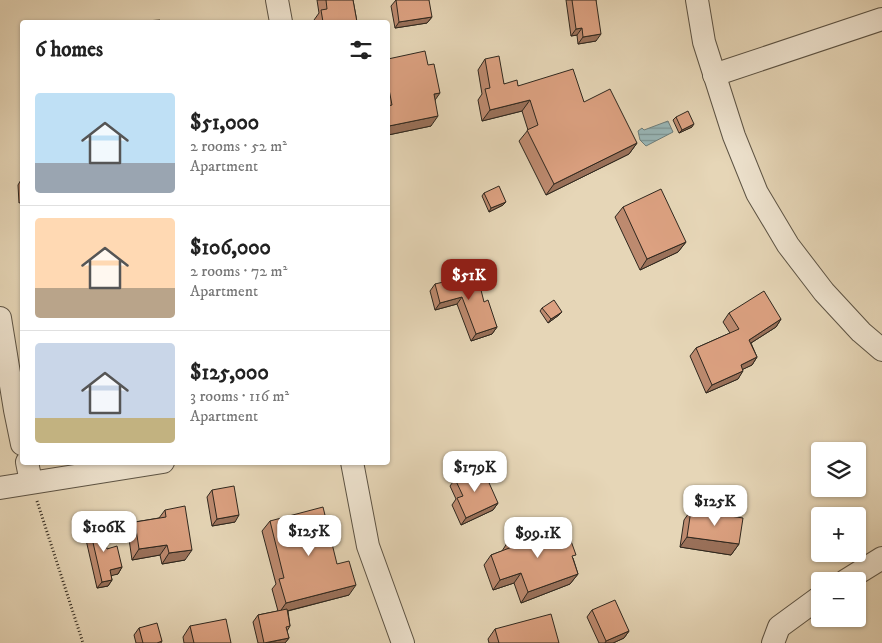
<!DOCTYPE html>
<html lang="en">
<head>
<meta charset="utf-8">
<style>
  :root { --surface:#fff; --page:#f6f6f6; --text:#222; --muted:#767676; --line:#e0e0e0; --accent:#8f2418 }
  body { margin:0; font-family:"IM FELL DW Pica",serif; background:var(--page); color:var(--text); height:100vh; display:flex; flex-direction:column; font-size:19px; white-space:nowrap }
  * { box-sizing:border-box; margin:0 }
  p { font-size:16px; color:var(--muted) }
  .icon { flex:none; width:28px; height:28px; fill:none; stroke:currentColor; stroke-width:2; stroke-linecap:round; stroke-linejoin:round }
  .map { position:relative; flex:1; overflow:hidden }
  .side { position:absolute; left:20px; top:20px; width:370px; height:445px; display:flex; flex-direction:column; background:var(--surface); border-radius:5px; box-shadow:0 1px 4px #0004 }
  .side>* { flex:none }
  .fabs { position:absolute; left:811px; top:442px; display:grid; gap:10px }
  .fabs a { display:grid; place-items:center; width:55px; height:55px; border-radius:5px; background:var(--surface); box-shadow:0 1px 4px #0004; font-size:25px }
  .price { position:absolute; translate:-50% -42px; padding:0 11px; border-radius:10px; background:#fff; color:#222; font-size:16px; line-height:32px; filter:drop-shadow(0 1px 2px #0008) }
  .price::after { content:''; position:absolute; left:50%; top:30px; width:15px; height:11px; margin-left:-8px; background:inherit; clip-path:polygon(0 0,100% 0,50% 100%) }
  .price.on { background:var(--accent); color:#fff }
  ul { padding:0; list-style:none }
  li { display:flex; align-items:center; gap:15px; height:125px; padding:0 15px }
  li+li { border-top:1px solid var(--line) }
  li span { display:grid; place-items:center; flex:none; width:140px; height:100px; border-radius:5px; color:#555 }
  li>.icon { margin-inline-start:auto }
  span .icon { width:60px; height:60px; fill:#fffc; stroke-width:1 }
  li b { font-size:21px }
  h2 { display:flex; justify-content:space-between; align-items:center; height:60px; padding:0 15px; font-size:21px }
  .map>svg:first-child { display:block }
</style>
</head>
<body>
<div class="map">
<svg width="882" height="643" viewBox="0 0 882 643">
  <defs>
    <pattern id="water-rules" width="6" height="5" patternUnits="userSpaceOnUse" patternTransform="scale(1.25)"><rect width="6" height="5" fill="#99b7b8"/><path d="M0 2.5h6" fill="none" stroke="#7d9595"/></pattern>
  </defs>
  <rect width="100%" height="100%" fill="#e6d6b7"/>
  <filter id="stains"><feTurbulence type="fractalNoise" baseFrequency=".004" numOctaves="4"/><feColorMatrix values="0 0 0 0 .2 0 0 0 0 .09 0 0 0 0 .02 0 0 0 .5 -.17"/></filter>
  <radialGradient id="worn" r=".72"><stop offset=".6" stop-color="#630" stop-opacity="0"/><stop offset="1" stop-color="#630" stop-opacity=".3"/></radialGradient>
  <polygon fill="url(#water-rules)" stroke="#6e7d7a" points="668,121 673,132 646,146 640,140 638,131 642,128 644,130"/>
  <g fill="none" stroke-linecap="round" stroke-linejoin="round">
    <g stroke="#5c5344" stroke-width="24">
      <g id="minor">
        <polyline points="277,0 281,22"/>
        <polyline points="697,0 704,42 734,136 757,193 788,245 824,292 861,332 882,350"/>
        <polyline points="714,75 882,19"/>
        <polyline points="0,318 15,410 22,444"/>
        <polyline points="27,462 31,482"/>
        <polyline points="352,462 368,546 403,643"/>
        <polyline points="0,488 163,462"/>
        <polyline points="845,581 882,558"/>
        <polyline points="773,643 779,627 820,597"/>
      </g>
    </g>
    <polyline stroke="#2e271e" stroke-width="3" stroke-dasharray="1 2.5" stroke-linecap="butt" points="37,501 83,643"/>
    <use href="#minor" stroke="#efe4d0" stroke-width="22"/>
  </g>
  <g fill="#bd8a6f" stroke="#2e271e">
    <polygon points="317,0 353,0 357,22 314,22 314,20 319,13"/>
    <polygon points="396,0 432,17 427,23 395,28 391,6"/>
    <polygon points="566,0 596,0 596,41 578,44 577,35 571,36"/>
    <polygon points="388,59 435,100 431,126 388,135"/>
    <polygon points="485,59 504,84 518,86 584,102 637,143 629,154 546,195 519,141 528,130 522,111 482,121 478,100 482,94 478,70"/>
    <polygon points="676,117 692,127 679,133 673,120"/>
    <polygon points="22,178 22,202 19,203 18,185"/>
    <polygon points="484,193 506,202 503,205 489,212 482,196"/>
    <polygon points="623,207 686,242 678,252 640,270 615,217"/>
    <polygon points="435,284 484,302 497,327 492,334 471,341 457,304 435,310 430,291"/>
    <polygon points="542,308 559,315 548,323 540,311"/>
    <polygon points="729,313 781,319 776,327 751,343 757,357 752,365 743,369 738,379 706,393 690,356 696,348 730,333 723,322"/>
    <polygon points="455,479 498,503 493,510 461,525 452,505 456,499 450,486"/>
    <polygon points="212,490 235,522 212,526 207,497"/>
    <polygon points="165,510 185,560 162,564 160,555 132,560 128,532 135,522 159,518"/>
    <polygon points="691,510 739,544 731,555 680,547 684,520"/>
    <polygon points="270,521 337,564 349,595 288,611 290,626 287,631 289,638 285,643 258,643 253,622 258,615 278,611 272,589 276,584 262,531"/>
    <polygon points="89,525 107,549 122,567 118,574 111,575 112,580 108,586 97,588 84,531"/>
    <polygon points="546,534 573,558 578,574 570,584 521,603 514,583 493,590 484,565 491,555 502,551 509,540"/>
    <polygon points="592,610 629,631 624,638 613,643 599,643 587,617"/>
    <polygon points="190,626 231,643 184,643 183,637"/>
    <polygon points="139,628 162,641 161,643 136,643 134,635"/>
    <polygon points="495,629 559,643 489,643 488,639"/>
  </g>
  <g fill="#9a715a" stroke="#2e271e">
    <polygon points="432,17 427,23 395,28 399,22"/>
    <polygon points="582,28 577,35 571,36 576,29"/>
    <polygon points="601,34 596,41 578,44 583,37"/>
    <polygon points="440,93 433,103 434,94"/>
    <polygon points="530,100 522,111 482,121 490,110"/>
    <polygon points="438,116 431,126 388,135 388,129 389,126"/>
    <polygon points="694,124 692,127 679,133 682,130"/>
    <polygon points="637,143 629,154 546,195 554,184"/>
    <polygon points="506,202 503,205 489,212 491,208"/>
    <polygon points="686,242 678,252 640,270 647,259"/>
    <polygon points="462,297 457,304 435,310 440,303"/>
    <polygon points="562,312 559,315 548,323 551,319"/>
    <polygon points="781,319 776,327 743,348 749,340"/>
    <polygon points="497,327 492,334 471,341 476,334"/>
    <polygon points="757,357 752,365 735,373 741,365"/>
    <polygon points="743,371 738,379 706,393 712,385"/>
    <polygon points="498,503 493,510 461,525 466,518"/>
    <polygon points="239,515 235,522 212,526 217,519"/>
    <polygon points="687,537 739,544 731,555 680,547"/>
    <polygon points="167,545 160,555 132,560 139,549"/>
    <polygon points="192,550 185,560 162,564 169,553"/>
    <polygon points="122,567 118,574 106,577 110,570"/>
    <polygon points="521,573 514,583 493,590 500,580"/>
    <polygon points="578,574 570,584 521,603 528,592"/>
    <polygon points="112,580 108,586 97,588 102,582"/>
    <polygon points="356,585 349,595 279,613 286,603"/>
    <polygon points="629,631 624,638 613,643 605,643 606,641"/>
    <polygon points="289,638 285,643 266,643"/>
  </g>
  <g fill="#dca181" stroke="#2e271e">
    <polygon points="326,0 353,0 357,22 323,22 321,10 327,9"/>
    <polygon points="396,0 429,0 432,17 399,22"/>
    <polygon points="572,0 596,0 601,34 583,37 582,28 576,29"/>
    <polygon points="160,20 160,22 131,22"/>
    <polygon points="425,51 428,65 434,64 440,93 434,94 438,116 389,126 388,118 388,106 392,105 388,84 388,59"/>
    <polygon points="499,56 504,84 517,80 518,86 573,69 584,102 610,89 637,143 554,184 527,130 538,125 530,100 490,110 485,89 490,88 485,59"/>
    <polygon points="688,111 694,124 682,130 676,117"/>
    <polygon points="499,186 506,202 491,208 484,193"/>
    <polygon points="661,189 686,242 647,259 623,207"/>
    <polygon points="477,274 484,302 488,300 497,327 476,334 462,297 440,303 435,284"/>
    <polygon points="764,291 781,319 749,340 757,357 741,365 743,371 712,385 696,348 739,329 729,313"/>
    <polygon points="554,300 562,312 551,319 542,308"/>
    <polygon points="482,467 498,503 466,518 457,498 463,496 455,479"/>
    <polygon points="234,486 239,515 217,519 212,490"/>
    <polygon points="185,506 192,550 169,553 167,545 139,549 135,522 166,517 165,510"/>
    <polygon points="323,507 337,564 349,561 356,585 286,603 279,579 284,578 270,521"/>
    <polygon points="691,510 743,518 739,544 687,537"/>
    <polygon points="102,522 107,549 117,546 122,567 110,570 112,580 102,582 89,525"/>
    <polygon points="566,527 576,555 572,556 578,574 528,592 521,573 500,580 491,555 512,547 509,540 543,528 546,534"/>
    <polygon points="615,600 629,631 606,641 592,610"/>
    <polygon points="287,609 290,626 286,627 289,638 264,643 258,615"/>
    <polygon points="551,614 559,643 499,643 495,629"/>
    <polygon points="226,619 231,643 194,643 190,626"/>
    <polygon points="157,623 162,641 157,643 143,643 139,628"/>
  </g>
  <rect width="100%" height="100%" filter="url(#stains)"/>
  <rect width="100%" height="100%" fill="url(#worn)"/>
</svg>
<div class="fabs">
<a><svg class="icon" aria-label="layers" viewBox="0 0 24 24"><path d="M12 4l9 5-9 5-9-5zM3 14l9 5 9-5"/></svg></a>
<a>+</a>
<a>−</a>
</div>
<b class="price on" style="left:469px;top:301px">$51K</b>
<b class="price" style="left:475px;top:493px">$179K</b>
<b class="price" style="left:715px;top:527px">$125K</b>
<b class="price" style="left:104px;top:553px">$106K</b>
<b class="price" style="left:309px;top:557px">$125K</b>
<b class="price" style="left:538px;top:559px">$99.1K</b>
<section class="side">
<h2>6 homes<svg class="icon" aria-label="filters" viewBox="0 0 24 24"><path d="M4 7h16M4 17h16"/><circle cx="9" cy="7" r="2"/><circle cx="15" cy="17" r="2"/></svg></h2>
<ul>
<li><span style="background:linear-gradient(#bfe0f5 70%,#9aa5b1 0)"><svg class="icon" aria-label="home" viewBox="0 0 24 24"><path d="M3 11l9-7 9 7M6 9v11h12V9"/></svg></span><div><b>$51,000</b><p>2 rooms · 52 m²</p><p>Apartment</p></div></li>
<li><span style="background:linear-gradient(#ffd9b3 70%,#b9a48a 0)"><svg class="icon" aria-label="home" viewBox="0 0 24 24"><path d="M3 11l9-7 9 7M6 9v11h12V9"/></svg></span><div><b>$106,000</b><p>2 rooms · 72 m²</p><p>Apartment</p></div></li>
<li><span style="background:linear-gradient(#c9d6e8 75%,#c2b280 0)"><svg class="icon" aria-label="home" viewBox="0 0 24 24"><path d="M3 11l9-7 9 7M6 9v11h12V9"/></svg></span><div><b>$125,000</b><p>3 rooms · 116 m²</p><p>Apartment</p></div></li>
</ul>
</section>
</div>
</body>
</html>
